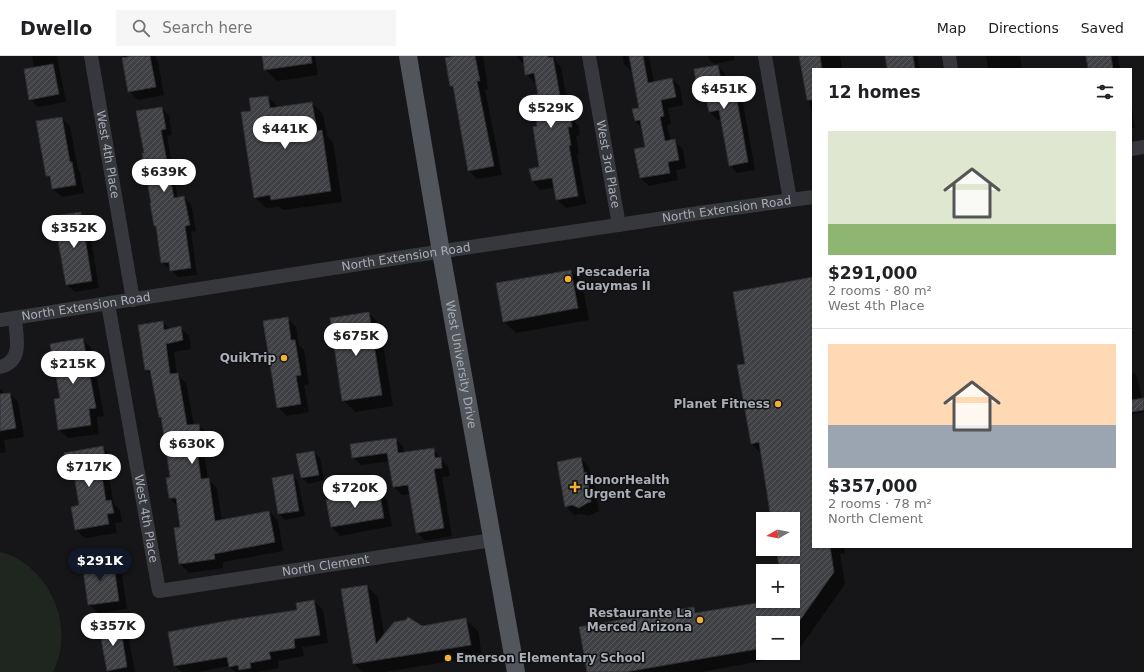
<!DOCTYPE html>
<html lang="en">
<head>
<meta charset="utf-8">
<style>
  :root { --surface:#fff; --page:#f6f6f6; --text:#202124; --muted:#757577; --line:#e0e0e0; --accent:#111827 }
  body { margin:0; font-family:"DejaVu Sans",sans-serif; background:var(--page); color:var(--text); height:100vh; display:flex; flex-direction:column; font-size:15px; white-space:nowrap }
  * { box-sizing:border-box; margin:0 }
  p { font-size:13px; color:var(--muted) }
  .icon { flex:none; width:22px; height:22px; fill:none; stroke:currentColor; stroke-width:2; stroke-linecap:round; stroke-linejoin:round }
  .map { position:relative; flex:1; overflow:hidden }
  .drawer { position:absolute; left:812px; top:12px; width:320px; height:480px; display:flex; flex-direction:column; background:var(--surface); border-radius:0px; box-shadow:0 1px 3px #0004 }
  .drawer>* { flex:none }
  .needle { width:26px; rotate:261deg }
  .buttons { position:absolute; left:756px; top:456px; display:grid; gap:8px }
  .buttons a { display:grid; place-items:center; width:44px; height:44px; border-radius:0px; background:var(--surface); box-shadow:0 1px 3px #0004; font-size:20px }
  .price { position:absolute; translate:-50% -34px; padding:0 9px; border-radius:14px; background:#fff; color:#222; font-size:13px; line-height:26px; filter:drop-shadow(0 1px 2px #0008) }
  .price::after { content:''; position:absolute; left:50%; top:24px; width:12px; height:9px; margin-left:-6px; background:inherit; clip-path:polygon(0 0,100% 0,50% 100%) }
  .price.on { background:var(--accent); color:#fff }
  ul { padding:0; list-style:none }
  li { display:grid; align-content:center; gap:8px; height:212px; padding:0 16px }
  li+li { border-top:1px solid var(--line) }
  li span { display:grid; place-items:center; height:124px; border-radius:0px; color:#555 }
  li>.icon { margin-inline-start:auto }
  span .icon { width:72px; height:72px; fill:#fffc; stroke-width:1 }
  li b { font-size:17px }
  h2 { display:flex; justify-content:space-between; align-items:center; height:48px; padding:0 16px; font-size:17px }
  header { display:flex; align-items:center; gap:24px; box-sizing:border-box; height:56px; padding:0 20px; background:var(--surface); border-bottom:1px solid var(--line) }
  header strong { font-size:19px }
  nav { display:flex; gap:22px; margin-inline-start:auto; font-size:14px }
  .search { width:280px; height:36px; background:var(--page); display:flex; align-items:center; gap:10px; box-sizing:border-box; padding:0 14px; border-radius:0px; color:var(--muted); font-size:15px }
  .map>svg:first-child { display:block }
</style>
</head>
<body>
<header>
<strong>Dwello</strong>
<div class="search"><svg class="icon" aria-label="search" viewBox="0 0 24 24"><circle cx="10" cy="10" r="6"/><path d="M15 15l6 6"/></svg>Search here</div>
<nav><a>Map</a><a>Directions</a><a>Saved</a></nav>
</header>
<div class="map">
<svg width="1144" height="616" viewBox="0 0 1144 616">
  <defs>
    <pattern id="building-hatch" width="6" height="6" patternUnits="userSpaceOnUse"><rect width="6" height="6" fill="#404145"/><path d="M-1 1l2-2M0 6l6-6M5 7l2-2" fill="none" stroke="#595a5e"/></pattern>
  </defs>
  <rect width="100%" height="100%" fill="#161618"/>
  <path fill="#1e261f" d="M0,496C39,505 66,550 61,589C60,598 57,608 53,616H0Z"/>
  <g fill="#0007" fill-rule="evenodd">
    <polygon points="32,0 57,0 66,46 38,51 30,43 34,12"/>
    <polygon points="123,0 156,0 157,5 158,6 164,39 138,44 129,35"/>
    <polygon points="263,0 315,0 318,19 277,25 265,13"/>
    <polygon points="448,0 483,0 488,33 485,34 502,119 477,123 468,114 454,33 451,30"/>
    <polygon points="516,0 555,0 556,6 561,11 570,62 579,70 580,79 576,80 579,98 577,98 586,148 566,152 557,143 555,131 541,134 532,125 540,112 538,71 539,39 536,27 535,27 526,18 525,10"/>
    <polygon points="623,0 649,0 654,27 672,23 680,31 683,49 668,52 671,68 667,69 671,85 674,85 683,93 686,112 676,114 678,124 649,130 640,122 646,92 642,72 635,65 640,53 632,16 624,8"/>
    <polygon points="708,0 734,0 734,4 714,8 708,2"/>
    <polygon points="801,0 840,0 842,13 813,13 813,66"/>
    <polygon points="886,0 918,0 920,13 888,13"/>
    <polygon points="986,0 1020,0 1022,13 988,13"/>
    <polygon points="1087,0 1118,0 1120,12 1121,13 1089,13"/>
    <polygon points="718,10 725,18 726,24 733,23 740,30 755,114 737,117 730,109 722,63 717,64 710,56 707,41 698,34 695,14"/>
    <polygon points="268,41 279,52 312,47 323,58 327,80 333,86 342,146 283,154 279,151 266,152 255,141 252,56"/>
    <polygon points="1131,41 1135,72 1131,73"/>
    <polygon points="162,52 169,59 172,79 167,80 178,143 184,142 191,148 196,175 191,176 197,219 178,221 171,213 169,213 162,207 157,172 155,170 145,98"/>
    <polygon points="61,62 70,70 78,114 80,116 84,137 62,141 53,133 52,124 47,120"/>
    <polygon points="80,157 88,165 99,232 75,236 67,229 57,175 63,174"/>
    <polygon points="571,215 582,226 589,264 516,277 504,266"/>
    <path d="M813,222V491H844L845,497L840,498L845,528L795,599L701,616H588L694,552L699,558L757,548L763,540V545H793V515H780L778,493H793V463H773L762,398L752,388L746,309ZM763,567H793V597H763Z"/>
    <polygon points="369,257 380,269 393,350 355,356 343,344"/>
    <polygon points="287,262 296,271 299,289 304,294 309,328 304,329 309,356 287,360 278,351"/>
    <polygon points="162,266 170,273 180,271 189,280 191,293 174,296 177,318 186,327 194,369 198,369 207,377 210,396 204,397 208,423 217,432 222,465 269,456 278,464 283,495 223,506 223,512 189,517 180,508 175,473 181,472 178,451 170,442 167,423 171,422 162,363 160,361 152,320 146,314"/>
    <polygon points="82,283 91,292 104,360 97,361 99,378 68,382 59,373 62,343"/>
    <polygon points="1135,317 1137,320 1142,343 1144,343 1144,356 1131,359 1131,318"/>
    <polygon points="0,333 3,336 4,339 10,338 18,346 24,381 4,384 6,396 0,397"/>
    <polygon points="395,383 403,391 404,397 433,393 448,411 450,420 442,421 452,480 425,485 417,476 410,438 402,439 394,431 390,405 361,409 353,401"/>
    <polygon points="103,391 111,400 114,415 108,416 114,448 120,454 122,466 115,467 117,477 85,482 76,474 80,450 75,422 68,414"/>
    <polygon points="314,396 320,402 324,424 308,428 302,422"/>
    <polygon points="581,402 589,411 591,423 594,426 599,455 588,460 581,458 574,459 566,450"/>
    <polygon points="293,420 298,425 305,460 285,464 279,458"/>
    <polygon points="378,435 387,444 392,470 340,480 332,471 327,444"/>
    <polygon points="112,504 121,512 127,553 98,557 89,548"/>
    <polygon points="366,530 378,541 384,579 421,571 466,564 478,575 482,600 384,616 362,616 354,607"/>
    <polygon points="314,545 323,554 328,587 302,591 304,600 278,605 279,612 258,616 235,616 229,610 197,616 182,616 175,610 298,555"/>
    <polygon points="120,569 128,578 135,616 109,616 108,614"/>
  </g>
  <g fill="url(#building-hatch)" stroke="#303034">
    <polygon points="132,0 150,0 156,31 128,36 122,2"/>
    <polygon points="262,0 311,0 312,7 264,14"/>
    <polygon points="454,0 475,0 480,25 477,25 494,110 468,115 453,30 450,30 445,2"/>
    <polygon points="523,0 548,0 548,2 553,1 564,62 570,60 572,71 568,71 571,89 569,90 578,140 556,144 552,122 532,125 529,113 539,111 533,71 537,70 532,39 538,38 534,17 525,19"/>
    <polygon points="629,0 643,0 648,27 672,22 676,41 661,44 664,60 660,61 665,85 675,83 679,104 668,106 670,117 640,122 634,93 645,91 640,64 635,65 632,53 639,52"/>
    <polygon points="799,0 820,0 822,13 813,13 813,44 807,44"/>
    <polygon points="885,0 913,0 915,13 887,13"/>
    <polygon points="1086,0 1111,0 1113,13 1088,13"/>
    <polygon points="53,8 59,38 29,44 24,13"/>
    <polygon points="718,9 721,24 733,22 748,106 729,110 719,54 709,56 704,33 697,34 694,13"/>
    <polygon points="268,40 270,52 312,46 317,75 322,74 331,135 271,144 270,139 254,142 241,56 251,55 249,42"/>
    <polygon points="162,51 166,73 161,74 174,142 184,140 190,169 185,170 191,212 170,215 169,206 161,207 156,170 154,170 150,147 151,147 142,97 144,97 136,55"/>
    <polygon points="62,61 70,106 72,106 76,129 52,133 50,120 46,120 36,65"/>
    <polygon points="81,156 92,225 66,229 56,174 62,173 60,159"/>
    <polygon points="571,214 578,252 503,266 496,227"/>
    <polygon points="813,221 813,491 830,491 834,516 798,567 763,567 763,592 626,616 587,616 579,571 694,551 695,557 757,547 758,545 793,545 793,515 780,515 776,493 793,493 793,463 771,463 759,386 751,388 737,309 745,308 733,236"/>
    <polygon points="369,256 382,339 342,345 330,262"/>
    <polygon points="288,261 291,284 295,284 301,319 296,320 301,348 277,352 263,265"/>
    <polygon points="163,265 164,274 181,270 183,284 166,288 170,318 178,317 187,369 199,368 202,388 196,389 201,423 209,422 215,465 269,455 275,486 214,498 215,503 179,508 174,472 180,471 176,442 169,442 166,422 170,421 161,361 159,361 150,314 145,314 138,269"/>
    <polygon points="83,282 96,352 89,353 91,369 58,374 54,343 60,342 50,288"/>
    <polygon points="10,337 16,372 0,375 0,338"/>
    <polygon points="1144,342 1144,354 1131,356 1131,344"/>
    <polygon points="396,382 398,397 434,392 435,402 441,401 442,412 434,413 444,472 416,477 408,429 393,431 387,397 352,402 350,388"/>
    <polygon points="103,390 106,406 100,407 106,445 111,444 114,457 107,458 109,468 75,474 71,451 79,449 73,414 67,415 64,397"/>
    <polygon points="314,395 319,419 301,422 296,398"/>
    <polygon points="581,401 584,417 586,416 591,446 587,447 579,452 572,449 565,451 557,406"/>
    <polygon points="293,418 299,455 278,458 272,422"/>
    <polygon points="379,434 384,462 331,471 326,444"/>
    <polygon points="113,503 119,545 88,549 82,507"/>
    <polygon points="367,529 376,588 394,566 406,564 408,561 422,570 466,562 471,589 353,608 341,533"/>
    <polygon points="314,544 320,579 294,583 295,592 269,596 271,603 250,607 251,612 239,614 238,609 229,611 227,601 174,610 168,576 231,564 297,554 296,547"/>
    <polygon points="120,568 127,611 107,615 99,572"/>
  </g>
  <g fill="none" stroke-linecap="round" stroke-linejoin="round">
    <g stroke="#37383d" stroke-width="14">
      <path id="s1" d="M91,0L133,244"/>
      <path id="s2" d="M589,0L619,169"/>
      <polyline points="765,0 790,144"/>
      <polyline points="949,0 951,13"/>
      <polyline points="1131,93 1144,91"/>
      <path id="s3" d="M108,248L159,535L492,484"/>
      <path id="s4" d="M0,264L417,199L685,159L813,141"/>
      <path d="M0,311C24,305 16,281 15,262"/>
    </g>
    <path stroke="#53555c" stroke-width="18" id="s5" d="M408,0L441,196L516,616"/>
  </g>
  <g fill="#f2b134" stroke="#111113" stroke-width="1.5">
    <circle cx="568" cy="223" r="4"/>
    <circle cx="284" cy="302" r="4"/>
    <circle cx="778" cy="348" r="4"/>
    <path d="M573 425h4v4h4v4h-4v4h-4v-4h-4v-4h4z"/>
    <circle cx="700" cy="564" r="4"/>
    <circle cx="448" cy="602" r="4"/>
  </g>
  <g text-anchor="middle" stroke-width="3" stroke-linejoin="round" paint-order="stroke">
    <g font-size="12" fill="#a8adb8" stroke="#111113">
      <text dy="4" stroke="none"><textPath href="#s1" startOffset="100">West 4th Place</textPath></text>
      <text dy="4" stroke="none"><textPath href="#s2" startOffset="110">West 3rd Place</textPath></text>
      <text dy="4" stroke="none"><textPath href="#s4" startOffset="735">North Extension Road</textPath></text>
      <text dy="4" stroke="none"><textPath href="#s4" startOffset="411">North Extension Road</textPath></text>
      <text dy="4" stroke="none"><textPath href="#s4" startOffset="87">North Extension Road</textPath></text>
      <text dy="4" stroke="none"><textPath href="#s5" startOffset="313">West University Drive</textPath></text>
      <text dy="4" stroke="none"><textPath href="#s3" startOffset="218">West 4th Place</textPath></text>
      <text dy="4" stroke="none"><textPath href="#s3" startOffset="460">North Clement</textPath></text>
    </g>
    <g font-size="12" font-weight="bold" fill="#a8adb8" stroke="#111113" text-anchor="start">
      <text x="576" y="220">Pescaderia<tspan x="576" dy="14">Guaymas II</tspan></text>
      <text x="276" y="306" text-anchor="end">QuikTrip</text>
      <text x="770" y="352" text-anchor="end">Planet Fitness</text>
      <text x="584" y="428">HonorHealth<tspan x="584" dy="14">Urgent Care</tspan></text>
      <text x="692" y="561" text-anchor="end">Restaurante La<tspan x="692" dy="14">Merced Arizona</tspan></text>
      <text x="456" y="606">Emerson Elementary School</text>
    </g>
  </g>
</svg>
<div class="buttons">
<a><svg class="needle" viewBox="-14 -14 28 28"><path d="M0-13l5 13h-10z" fill="#e53935"/><path d="M0 13l5-13h-10z" fill="#757577"/></svg></a>
<a>+</a>
<a>−</a>
</div>
<b class="price" style="left:724px;top:54px">$451K</b>
<b class="price" style="left:551px;top:73px">$529K</b>
<b class="price" style="left:285px;top:94px">$441K</b>
<b class="price" style="left:164px;top:137px">$639K</b>
<b class="price" style="left:74px;top:193px">$352K</b>
<b class="price" style="left:356px;top:301px">$675K</b>
<b class="price" style="left:73px;top:329px">$215K</b>
<b class="price" style="left:192px;top:409px">$630K</b>
<b class="price" style="left:89px;top:432px">$717K</b>
<b class="price" style="left:355px;top:453px">$720K</b>
<b class="price on" style="left:100px;top:526px">$291K</b>
<b class="price" style="left:113px;top:591px">$357K</b>
<section class="drawer">
<h2>12 homes<svg class="icon" aria-label="filters" viewBox="0 0 24 24"><path d="M4 7h16M4 17h16"/><circle cx="9" cy="7" r="2"/><circle cx="15" cy="17" r="2"/></svg></h2>
<ul>
<li><span style="background:linear-gradient(#dfe7d0 75%,#8fb573 0)"><svg class="icon" aria-label="home" viewBox="0 0 24 24"><path d="M3 11l9-7 9 7M6 9v11h12V9"/></svg></span><div><b>$291,000</b><p>2 rooms · 80 m²</p><p>West 4th Place</p></div></li>
<li><span style="background:linear-gradient(#ffd9b3 65%,#9aa5b1 0)"><svg class="icon" aria-label="home" viewBox="0 0 24 24"><path d="M3 11l9-7 9 7M6 9v11h12V9"/></svg></span><div><b>$357,000</b><p>2 rooms · 78 m²</p><p>North Clement</p></div></li>
</ul>
</section>
</div>
</body>
</html>
